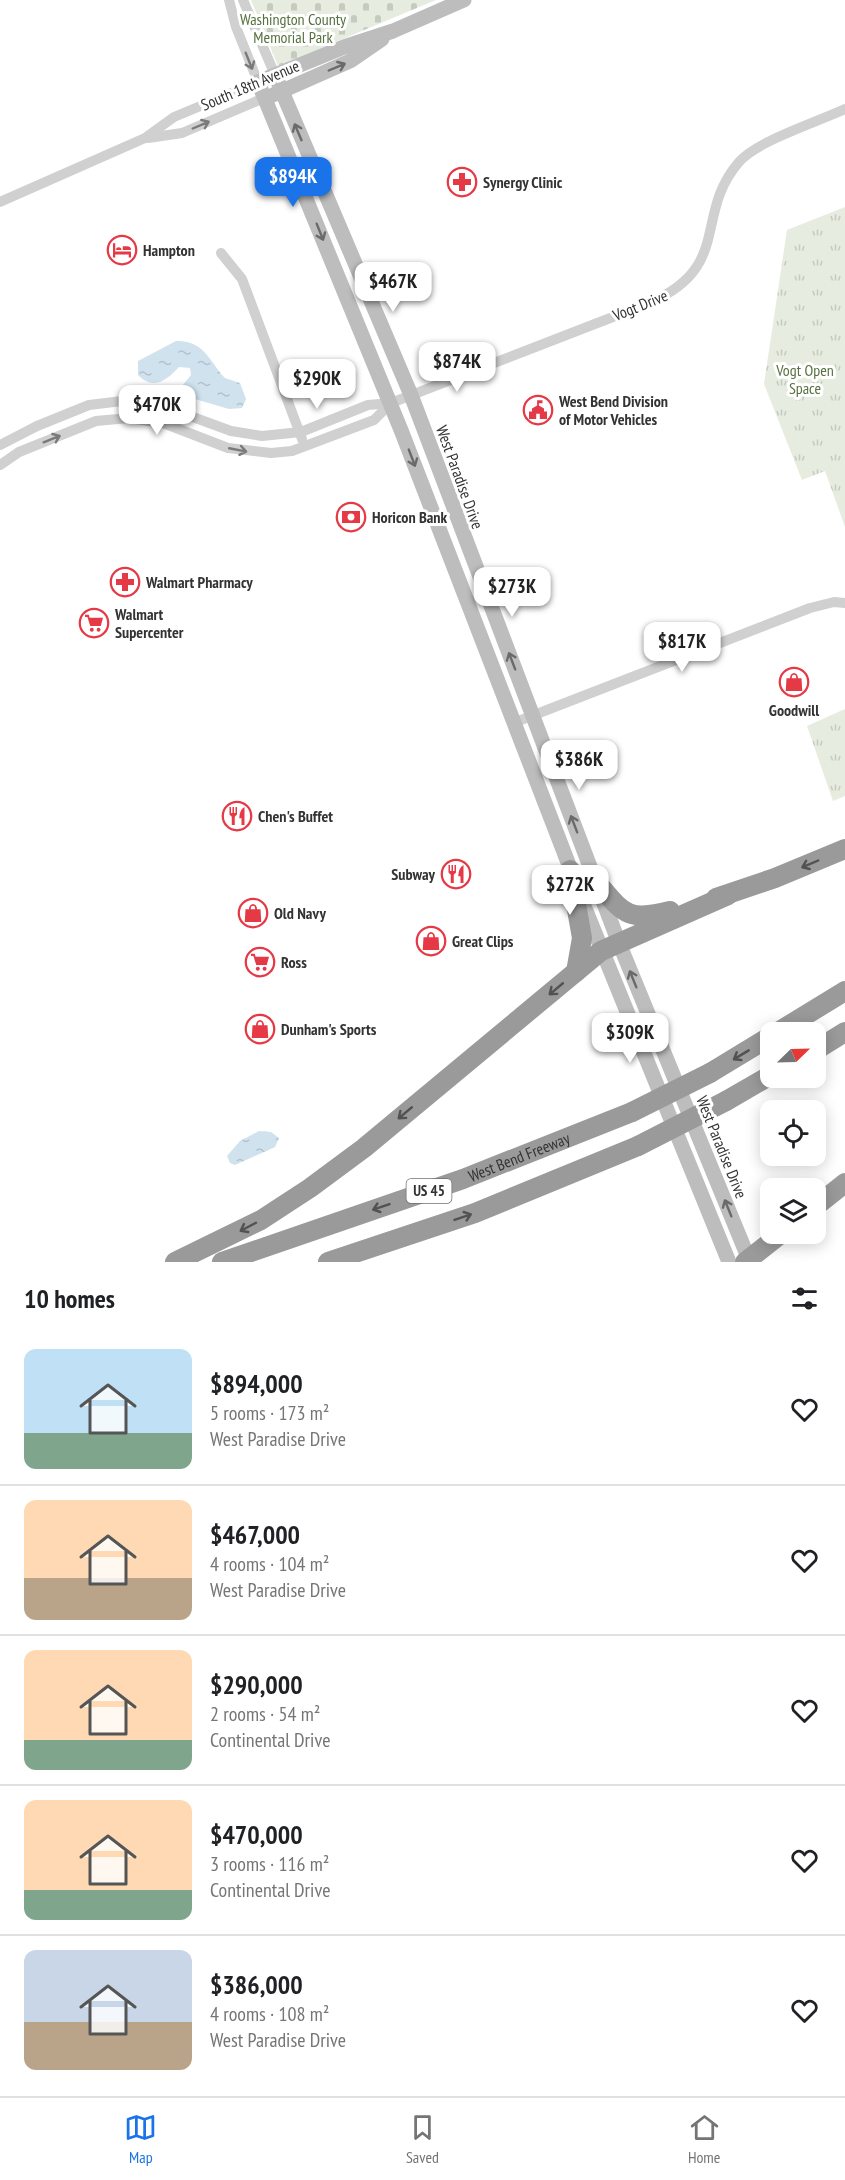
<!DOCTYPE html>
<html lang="en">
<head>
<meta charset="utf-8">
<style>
  :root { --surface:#fff; --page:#f6f6f6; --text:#202124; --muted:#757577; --line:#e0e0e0; --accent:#1a73e8 }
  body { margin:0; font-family:"PT Sans Narrow",sans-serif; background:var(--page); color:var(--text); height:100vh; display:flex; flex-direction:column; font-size:22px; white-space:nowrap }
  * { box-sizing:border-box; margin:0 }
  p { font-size:20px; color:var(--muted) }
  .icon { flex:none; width:33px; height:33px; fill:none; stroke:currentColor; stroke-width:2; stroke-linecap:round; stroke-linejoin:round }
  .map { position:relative; height:1262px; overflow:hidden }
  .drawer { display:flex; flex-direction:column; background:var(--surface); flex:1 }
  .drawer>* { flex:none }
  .needle { width:39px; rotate:67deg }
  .fabs { position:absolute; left:760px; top:1022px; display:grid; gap:12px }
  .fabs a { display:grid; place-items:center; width:66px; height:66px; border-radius:12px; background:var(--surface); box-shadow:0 3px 15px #0003; font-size:30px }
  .price { position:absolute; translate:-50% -51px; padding:0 14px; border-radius:12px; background:#fff; color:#222; font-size:20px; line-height:39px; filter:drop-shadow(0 2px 3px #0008) }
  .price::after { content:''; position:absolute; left:50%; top:36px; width:18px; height:14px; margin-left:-9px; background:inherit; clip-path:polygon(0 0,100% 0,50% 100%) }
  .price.active { background:var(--accent); color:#fff }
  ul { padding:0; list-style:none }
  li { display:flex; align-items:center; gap:18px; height:150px; padding:0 24px }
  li+li { border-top:2px solid var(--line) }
  li span { display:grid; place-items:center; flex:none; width:168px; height:120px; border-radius:12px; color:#555 }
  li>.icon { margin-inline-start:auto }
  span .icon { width:72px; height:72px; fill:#fffc; stroke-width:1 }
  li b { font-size:26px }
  h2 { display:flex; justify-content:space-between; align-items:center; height:72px; padding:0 24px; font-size:26px }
  .menu { display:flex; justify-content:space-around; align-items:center; height:84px; border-top:2px solid var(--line); background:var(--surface); font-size:16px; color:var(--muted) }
  .menu a { display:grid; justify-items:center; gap:3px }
  .menu .active { color:var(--accent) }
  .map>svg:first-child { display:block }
</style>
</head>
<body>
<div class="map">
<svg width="845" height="1262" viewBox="0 0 845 1262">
  <defs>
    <pattern id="cemetery-stones" width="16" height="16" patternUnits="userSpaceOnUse" patternTransform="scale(1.5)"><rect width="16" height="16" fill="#e6ecdf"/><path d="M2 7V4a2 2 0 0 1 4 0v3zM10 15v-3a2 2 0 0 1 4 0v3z" fill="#c6cbc0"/></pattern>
    <pattern id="park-tufts" width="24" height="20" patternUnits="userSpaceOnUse" patternTransform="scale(1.5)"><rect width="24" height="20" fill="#e6ecdf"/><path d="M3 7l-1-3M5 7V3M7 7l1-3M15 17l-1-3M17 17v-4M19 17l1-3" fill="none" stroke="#c6cbc0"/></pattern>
    <pattern id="water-ripples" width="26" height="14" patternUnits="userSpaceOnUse" patternTransform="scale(1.5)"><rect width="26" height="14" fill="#cfe2ee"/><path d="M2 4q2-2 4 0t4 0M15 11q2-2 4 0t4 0" fill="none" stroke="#b2c2cd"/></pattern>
  </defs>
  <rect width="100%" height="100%" fill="#fff"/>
  <polygon fill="url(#cemetery-stones)" points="251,0 436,0 278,66"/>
  <g fill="url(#park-tufts)">
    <polygon points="845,207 845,527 825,471 802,480 764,384 787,230"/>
    <polygon points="845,709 845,796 833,801 807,726"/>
  </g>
  <g fill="url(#water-ripples)">
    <path d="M176,341C204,340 209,361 225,378L240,383L246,399L242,408L229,409L188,397L182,386L191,375L190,368L179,367C167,380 154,391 138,375V361Z"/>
    <polygon points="259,1131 271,1132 279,1138 275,1147 235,1165 230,1163 227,1156 240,1141"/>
  </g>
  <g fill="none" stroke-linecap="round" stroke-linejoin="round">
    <g stroke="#d0d0d0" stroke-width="10">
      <polyline points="243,0 275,75"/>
      <polyline points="148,138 182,133 264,98"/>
      <polyline points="0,202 145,138 174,117 258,82 236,27 229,0"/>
      <polyline points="221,253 242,279 302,439"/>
      <path d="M0,445L37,426L89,405L122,401L171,409L231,431L262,436L301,432L368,405L391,403L649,303C733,267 693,215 739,162C757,141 817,122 845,109"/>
      <polyline points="0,465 19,452 96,421 129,418 163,423 228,448 271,453 292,451 374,420 391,403"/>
      <polyline points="516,722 810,608 834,602 845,603"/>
    </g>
    <g stroke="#bdbdbd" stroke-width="15">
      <polyline points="464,0 393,31 344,47 258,82 401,430 574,878"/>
      <polyline points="275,75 411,395 619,943 750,1262"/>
      <polyline points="273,95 350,61 382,39"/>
      <polyline points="582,901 729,1262"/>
    </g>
    <g stroke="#9a9a9a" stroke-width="20">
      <polyline points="570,870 582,938 576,972"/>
      <path d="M594,879C622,911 625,923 670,911"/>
      <polyline points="716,898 775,878 845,849"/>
      <polyline points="778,1032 845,991"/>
      <polyline points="816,1050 845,1032"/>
      <polyline points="710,1073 771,1036"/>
      <polyline points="726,1101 771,1075"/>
      <polyline points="816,1206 845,1183"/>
      <polyline points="175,1262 261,1220 310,1188 364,1148 601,951 728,895"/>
      <path id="s1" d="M222,1262L463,1179L632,1112"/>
      <polyline points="328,1262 475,1213 638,1146"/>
      <polyline points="745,1262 782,1233"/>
    </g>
    <g stroke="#9a9a9a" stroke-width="20">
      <polyline points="632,1112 710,1073"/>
      <polyline points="638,1146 726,1101"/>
    </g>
  </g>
  <defs><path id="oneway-shaft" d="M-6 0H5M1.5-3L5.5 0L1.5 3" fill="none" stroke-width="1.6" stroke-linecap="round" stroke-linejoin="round" transform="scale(1.5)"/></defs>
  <g stroke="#7a7a7a">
    <use href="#oneway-shaft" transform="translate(249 61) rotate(68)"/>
    <use href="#oneway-shaft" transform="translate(201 125) rotate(-23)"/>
    <use href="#oneway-shaft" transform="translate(52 439) rotate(-22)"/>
    <use href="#oneway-shaft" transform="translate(238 450) rotate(11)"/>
  </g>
  <g stroke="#6a6a6a">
    <use href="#oneway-shaft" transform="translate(337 67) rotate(-23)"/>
    <use href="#oneway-shaft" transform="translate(298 132) rotate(-113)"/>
    <use href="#oneway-shaft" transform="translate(320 232) rotate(68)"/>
    <use href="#oneway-shaft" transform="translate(412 458) rotate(69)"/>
    <use href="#oneway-shaft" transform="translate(512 661) rotate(-111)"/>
    <use href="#oneway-shaft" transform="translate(574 824) rotate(-111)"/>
    <use href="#oneway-shaft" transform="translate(633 979) rotate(-112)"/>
    <use href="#oneway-shaft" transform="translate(728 1208) rotate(-112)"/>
  </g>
  <g stroke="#525252">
    <use href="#oneway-shaft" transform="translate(810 864) rotate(157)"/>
    <use href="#oneway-shaft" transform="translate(556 989) rotate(140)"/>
    <use href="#oneway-shaft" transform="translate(741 1055) rotate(149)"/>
    <use href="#oneway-shaft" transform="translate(405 1113) rotate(140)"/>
    <use href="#oneway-shaft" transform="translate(381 1207) rotate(161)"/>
    <use href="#oneway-shaft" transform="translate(463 1217) rotate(-19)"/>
    <use href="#oneway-shaft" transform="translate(248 1227) rotate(152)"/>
  </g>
  <defs>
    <g id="pharmacy-ring" transform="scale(1.5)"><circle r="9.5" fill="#fff" stroke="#e63946" stroke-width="1.5"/><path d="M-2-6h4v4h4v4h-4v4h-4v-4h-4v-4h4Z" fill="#e63946"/></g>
    <g id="hotel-ring" transform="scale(1.5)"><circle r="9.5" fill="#fff" stroke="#e63946" stroke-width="1.5"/><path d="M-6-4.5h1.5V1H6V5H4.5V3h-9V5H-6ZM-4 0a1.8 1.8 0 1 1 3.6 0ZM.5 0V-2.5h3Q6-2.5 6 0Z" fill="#e63946"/></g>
    <g id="civic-ring" transform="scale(1.5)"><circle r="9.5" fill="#fff" stroke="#e63946" stroke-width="1.5"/><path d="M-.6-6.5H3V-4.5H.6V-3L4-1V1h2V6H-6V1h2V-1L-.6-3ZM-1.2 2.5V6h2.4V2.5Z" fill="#e63946"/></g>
    <g id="bank-ring" transform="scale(1.5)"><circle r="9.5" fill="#fff" stroke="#e63946" stroke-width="1.5"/><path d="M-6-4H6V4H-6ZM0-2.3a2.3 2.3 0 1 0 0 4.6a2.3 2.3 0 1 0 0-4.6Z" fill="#e63946"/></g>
    <g id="supermarket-ring" transform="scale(1.5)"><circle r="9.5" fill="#fff" stroke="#e63946" stroke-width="1.5"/><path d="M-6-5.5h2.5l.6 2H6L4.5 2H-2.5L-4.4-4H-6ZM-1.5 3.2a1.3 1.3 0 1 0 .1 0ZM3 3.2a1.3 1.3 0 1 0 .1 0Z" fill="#e63946"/></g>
    <g id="shop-ring" transform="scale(1.5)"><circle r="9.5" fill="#fff" stroke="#e63946" stroke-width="1.5"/><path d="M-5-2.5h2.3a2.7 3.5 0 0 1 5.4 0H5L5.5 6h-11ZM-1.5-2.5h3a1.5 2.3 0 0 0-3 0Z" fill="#e63946"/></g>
    <g id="restaurant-ring" transform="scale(1.5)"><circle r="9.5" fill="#fff" stroke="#e63946" stroke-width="1.5"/><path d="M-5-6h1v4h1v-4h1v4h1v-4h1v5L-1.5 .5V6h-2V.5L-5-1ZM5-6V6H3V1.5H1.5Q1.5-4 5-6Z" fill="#e63946"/></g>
  </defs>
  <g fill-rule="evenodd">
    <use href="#pharmacy-ring" x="462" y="182"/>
    <use href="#hotel-ring" x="122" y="250"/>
    <use href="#civic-ring" x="538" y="410"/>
    <use href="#bank-ring" x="351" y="517"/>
    <use href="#pharmacy-ring" x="125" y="582"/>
    <use href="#supermarket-ring" x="94" y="623"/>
    <use href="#shop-ring" x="794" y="682"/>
    <use href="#restaurant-ring" x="237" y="816"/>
    <use href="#restaurant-ring" x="456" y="874"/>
    <use href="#shop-ring" x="253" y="913"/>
    <use href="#shop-ring" x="431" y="941"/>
    <use href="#supermarket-ring" x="260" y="962"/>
    <use href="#shop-ring" x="260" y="1029"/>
  </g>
  <g text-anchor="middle" stroke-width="6" stroke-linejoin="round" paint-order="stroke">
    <rect fill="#fff" stroke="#707070" stroke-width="1.5" x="406.5" y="1179" width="45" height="24" rx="4.5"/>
    <g font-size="15" font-weight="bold" fill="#333">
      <text x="429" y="1196">US 45</text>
    </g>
    <g font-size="16" fill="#56703f" stroke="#fff">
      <text x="293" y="25">Washington County<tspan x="293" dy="18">Memorial Park</tspan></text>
      <text x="805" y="376">Vogt Open<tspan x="805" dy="18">Space</tspan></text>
    </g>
    <g font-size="16" fill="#333" stroke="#fff">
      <text transform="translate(250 85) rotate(-23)" y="6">South 18th Avenue</text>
      <text transform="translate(640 305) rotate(-22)" y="6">Vogt Drive</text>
      <text transform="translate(460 477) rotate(70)" y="6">West Paradise Drive</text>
      <text transform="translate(722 1147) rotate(68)" y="6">West Paradise Drive</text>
      <text dy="6" stroke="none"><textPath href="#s1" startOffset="315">West Bend Freeway</textPath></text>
    </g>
    <g font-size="16" font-weight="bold" fill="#333" stroke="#fff" text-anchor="start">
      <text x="483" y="188">Synergy Clinic</text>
      <text x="143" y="256">Hampton</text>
      <text x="559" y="407">West Bend Division<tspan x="559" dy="18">of Motor Vehicles</tspan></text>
      <text x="372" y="523">Horicon Bank</text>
      <text x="146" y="588">Walmart Pharmacy</text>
      <text x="115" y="620">Walmart<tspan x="115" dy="18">Supercenter</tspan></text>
      <text x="794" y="716" text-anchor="middle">Goodwill</text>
      <text x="258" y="822">Chen's Buffet</text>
      <text x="435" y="880" text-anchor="end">Subway</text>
      <text x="274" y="919">Old Navy</text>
      <text x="452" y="947">Great Clips</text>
      <text x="281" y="968">Ross</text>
      <text x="281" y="1035">Dunham's Sports</text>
    </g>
  </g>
</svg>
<div class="fabs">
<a><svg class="needle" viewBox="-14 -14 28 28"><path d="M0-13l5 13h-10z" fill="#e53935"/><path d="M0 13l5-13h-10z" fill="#757577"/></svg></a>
<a><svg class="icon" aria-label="locate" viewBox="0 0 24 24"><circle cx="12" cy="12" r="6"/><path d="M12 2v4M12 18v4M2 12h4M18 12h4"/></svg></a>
<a><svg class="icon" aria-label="layers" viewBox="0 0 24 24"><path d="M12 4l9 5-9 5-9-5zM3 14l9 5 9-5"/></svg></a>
</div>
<b class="price active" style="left:293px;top:208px">$894K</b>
<b class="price" style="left:393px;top:313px">$467K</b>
<b class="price" style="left:457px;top:393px">$874K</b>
<b class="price" style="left:317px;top:410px">$290K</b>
<b class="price" style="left:157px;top:436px">$470K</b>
<b class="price" style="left:512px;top:618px">$273K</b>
<b class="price" style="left:682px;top:673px">$817K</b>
<b class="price" style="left:579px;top:791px">$386K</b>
<b class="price" style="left:570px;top:916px">$272K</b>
<b class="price" style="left:630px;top:1064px">$309K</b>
</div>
<section class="drawer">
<h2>10 homes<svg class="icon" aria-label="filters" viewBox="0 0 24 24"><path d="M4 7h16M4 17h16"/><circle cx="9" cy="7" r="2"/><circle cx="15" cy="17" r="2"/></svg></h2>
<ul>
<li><span style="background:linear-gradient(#bfe0f5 70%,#7fa58c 0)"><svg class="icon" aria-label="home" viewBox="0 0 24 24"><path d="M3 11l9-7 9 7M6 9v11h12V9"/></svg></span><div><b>$894,000</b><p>5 rooms · 173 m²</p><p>West Paradise Drive</p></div><svg class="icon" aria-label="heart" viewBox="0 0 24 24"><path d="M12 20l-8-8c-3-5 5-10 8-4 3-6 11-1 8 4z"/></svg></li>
<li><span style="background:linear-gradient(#ffd9b3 65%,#b9a48a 0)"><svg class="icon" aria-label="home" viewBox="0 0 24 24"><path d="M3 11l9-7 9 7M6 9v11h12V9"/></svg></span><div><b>$467,000</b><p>4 rooms · 104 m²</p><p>West Paradise Drive</p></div><svg class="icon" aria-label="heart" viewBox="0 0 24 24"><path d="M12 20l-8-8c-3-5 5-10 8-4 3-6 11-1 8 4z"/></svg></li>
<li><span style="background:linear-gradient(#ffd9b3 75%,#7fa58c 0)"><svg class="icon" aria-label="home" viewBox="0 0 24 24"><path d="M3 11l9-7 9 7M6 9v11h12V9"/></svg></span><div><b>$290,000</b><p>2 rooms · 54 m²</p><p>Continental Drive</p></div><svg class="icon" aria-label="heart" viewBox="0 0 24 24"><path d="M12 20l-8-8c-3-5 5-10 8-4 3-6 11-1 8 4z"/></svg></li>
<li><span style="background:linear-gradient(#ffd9b3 75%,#7fa58c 0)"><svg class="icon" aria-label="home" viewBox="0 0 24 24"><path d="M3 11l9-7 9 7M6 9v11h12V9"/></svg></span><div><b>$470,000</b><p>3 rooms · 116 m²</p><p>Continental Drive</p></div><svg class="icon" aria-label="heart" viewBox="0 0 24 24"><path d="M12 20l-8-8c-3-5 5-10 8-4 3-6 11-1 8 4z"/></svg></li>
<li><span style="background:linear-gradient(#c9d6e8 60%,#b9a48a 0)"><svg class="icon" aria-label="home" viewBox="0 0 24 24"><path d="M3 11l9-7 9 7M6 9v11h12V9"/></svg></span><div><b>$386,000</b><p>4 rooms · 108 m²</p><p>West Paradise Drive</p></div><svg class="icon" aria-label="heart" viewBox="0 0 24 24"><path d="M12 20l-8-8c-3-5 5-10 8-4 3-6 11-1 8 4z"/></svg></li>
</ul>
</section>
<nav class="menu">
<a class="active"><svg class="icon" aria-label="map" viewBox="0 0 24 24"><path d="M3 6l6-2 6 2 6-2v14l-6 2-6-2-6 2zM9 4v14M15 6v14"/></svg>Map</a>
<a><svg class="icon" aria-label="saved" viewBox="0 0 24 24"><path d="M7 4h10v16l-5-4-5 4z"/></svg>Saved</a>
<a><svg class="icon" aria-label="home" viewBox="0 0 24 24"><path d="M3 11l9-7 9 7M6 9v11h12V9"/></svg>Home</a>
</nav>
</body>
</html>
